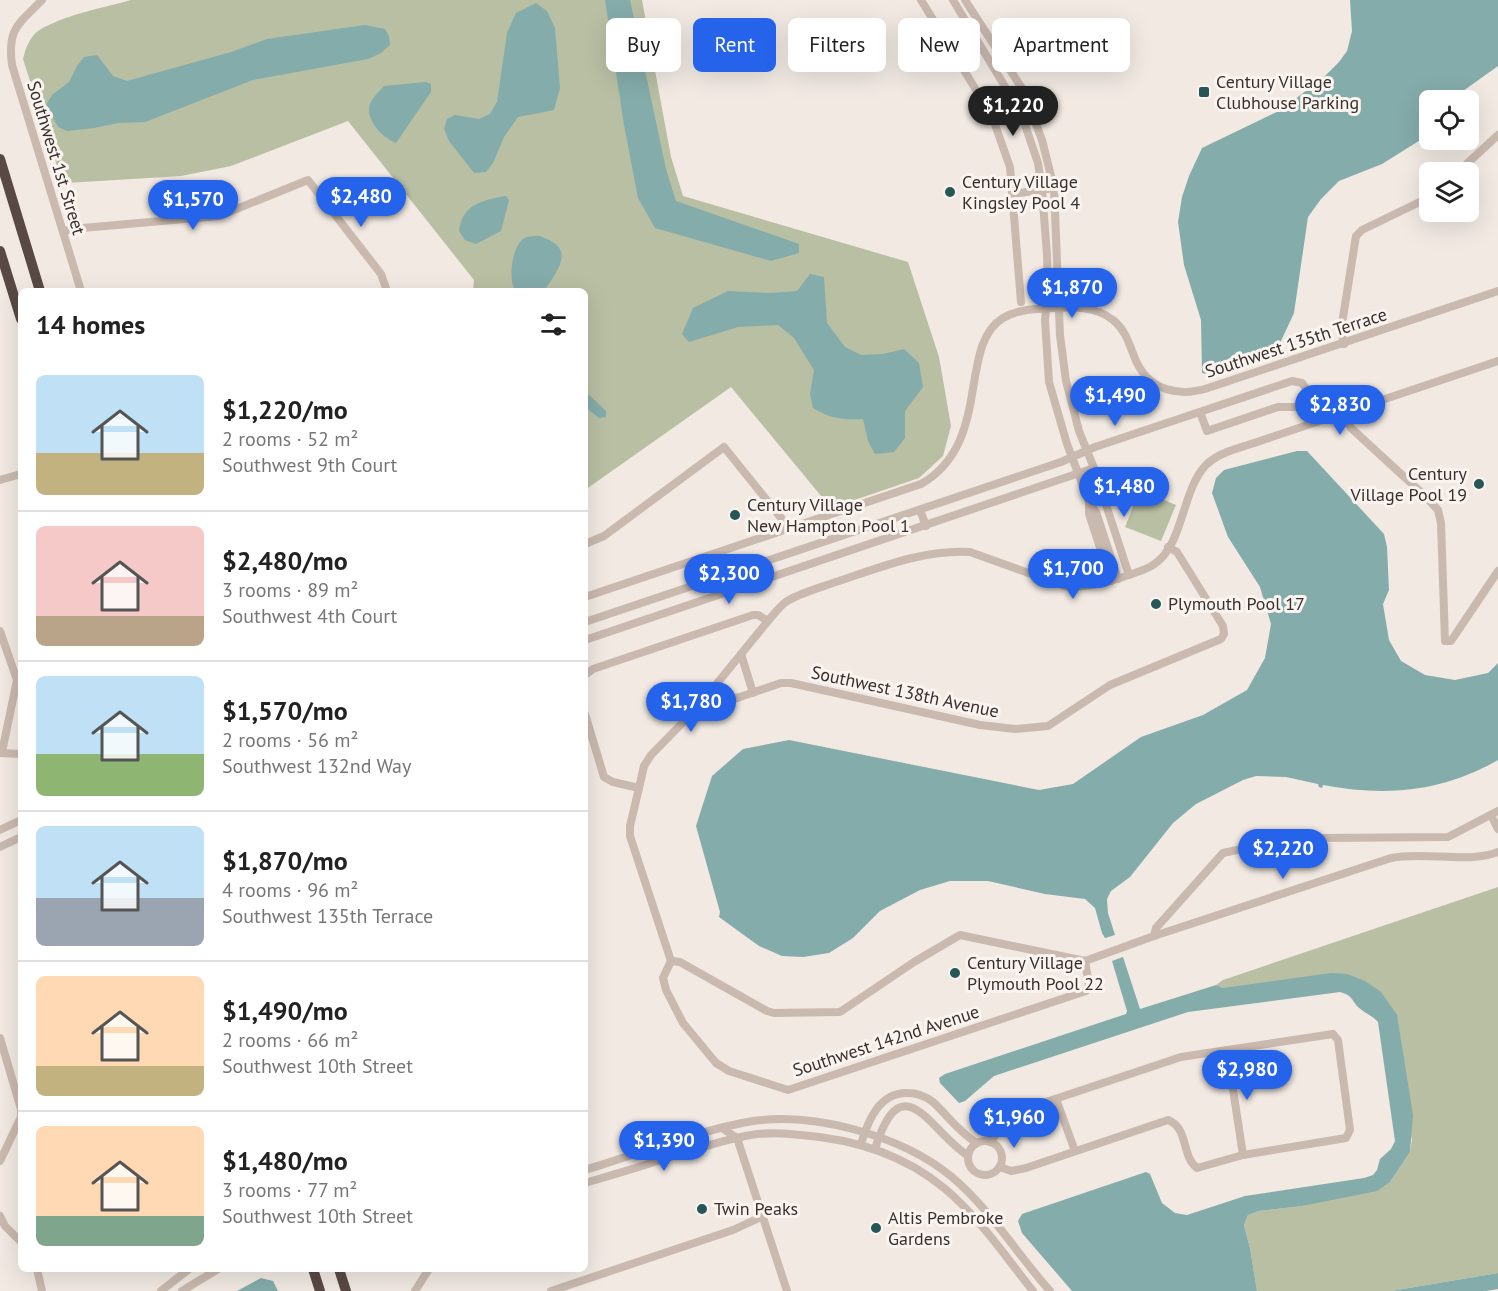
<!DOCTYPE html>
<html lang="en">
<head>
<meta charset="utf-8">
<style>
  :root { --surface:#fff; --page:#f2f2f2; --text:#222; --muted:#767676; --line:#e0e0e0; --accent:#2563eb }
  body { margin:0; font-family:"PT Sans",sans-serif; background:var(--page); color:var(--text); height:100vh; display:flex; flex-direction:column; font-size:22px; white-space:nowrap }
  * { box-sizing:border-box; margin:0 }
  p { font-size:20px; color:var(--muted) }
  .icon { flex:none; width:33px; height:33px; fill:none; stroke:currentColor; stroke-width:2; stroke-linecap:round; stroke-linejoin:round }
  .map { position:relative; flex:1; overflow:hidden }
  .drawer { position:absolute; left:18px; top:288px; width:570px; height:984px; display:flex; flex-direction:column; background:var(--surface); border-radius:9px; box-shadow:0 6px 24px #0002 }
  .drawer>* { flex:none }
  .hud { position:absolute; left:606px; top:18px; width:570px; height:54px; display:flex; gap:12px }
  .tools { position:absolute; left:1419px; top:90px; display:grid; gap:12px }
  .tools a { display:grid; place-items:center; width:60px; height:60px; border-radius:9px; background:var(--surface); box-shadow:0 6px 24px #0002; font-size:30px }
  .price { position:absolute; translate:-50% -51px; padding:0 14px; border-radius:21px; background:var(--accent); color:#fff; font-size:20px; line-height:39px; filter:drop-shadow(0 2px 3px #0008) }
  .price::after { content:''; position:absolute; left:50%; top:36px; width:18px; height:14px; margin-left:-9px; background:inherit; clip-path:polygon(0 0,100% 0,50% 100%) }
  .price.current { background:#222; color:#fff }
  ul { padding:0; list-style:none }
  li { display:flex; align-items:center; gap:18px; height:150px; padding:0 18px }
  li+li { border-top:2px solid var(--line) }
  li span { display:grid; place-items:center; flex:none; width:168px; height:120px; border-radius:9px; color:#555 }
  li>.icon { margin-inline-start:auto }
  span .icon { width:72px; height:72px; fill:#fffc; stroke-width:1 }
  li b { font-size:26px }
  h2 { display:flex; justify-content:space-between; align-items:center; height:72px; padding:0 18px; font-size:26px }
  .tag { padding:0 21px; border-radius:9px; background:var(--surface); box-shadow:0 6px 24px #0002; font-size:21px; line-height:54px }
  .tag.current { background:var(--accent); color:#fff }
  .map>svg:first-child { display:block }
</style>
</head>
<body>
<div class="map">
<svg width="1498" height="1291" viewBox="0 0 1498 1291">
  <rect width="100%" height="100%" fill="#f1e9e2"/>
  <g fill="#b8bfa3">
    <path d="M131,0H642L671,157L683,196L908,262L939,357L951,426L943,456L919,478L831,508L731,387L585,490V291H473L474,280L348,121L231,166L181,176L66,183L60,175L23,59C25,49 30,37 38,31C63,15 103,8 131,0Z"/>
    <polygon points="919,25 940,57 924,67 903,35"/>
    <polygon points="1140,490 1176,505 1161,541 1125,527"/>
    <polygon points="1498,887 1498,1273 1391,1291 1257,1291 1250,1248 1244,1225 1248,1215 1259,1211 1302,1206 1390,1182 1410,1152 1412,1140 1381,992 1223,988 1216,985 1223,980"/>
  </g>
  <g fill="#84acaa">
    <polygon points="605,0 630,0 666,169 676,201 799,244 799,253 771,261 655,228 638,198 624,125"/>
    <polygon points="1350,0 1498,0 1498,66 1463,91 1455,100 1430,100 1429,129 1422,139 1382,164 1339,181 1321,199 1308,217 1294,313 1280,343 1273,349 1230,367 1207,374 1202,373 1201,320 1184,265 1178,222 1182,197 1189,176 1202,148 1279,111 1322,79 1339,62 1347,51 1352,31"/>
    <polygon points="536,3 547,11 555,28 560,88 554,110 518,117 504,137 493,163 486,172 474,173 449,141 444,129 447,119 455,115 479,119 490,114 497,102 507,33 516,13"/>
    <polygon points="365,25 385,29 389,36 390,45 381,53 368,59 253,80 145,122 118,123 94,128 67,131 58,127 46,105 52,95 69,82 77,66 84,57 97,55 113,76 127,81 231,52 267,39"/>
    <path d="M426,82L431,84V92L396,143C384,138 370,125 369,111C368,101 378,93 384,86Z"/>
    <path d="M506,196L509,200L501,231L476,244L465,240L459,231C462,204 483,200 506,196Z"/>
    <path d="M539,236C577,248 559,268 544,291H516C507,281 512,244 525,238C528,236 535,236 539,236Z"/>
    <path d="M810,274L824,277L827,323L845,347L861,355L883,354L904,349L919,363L923,387L905,411V438L894,452L875,454L868,441L863,419C842,420 831,419 813,408L810,394L814,370L794,338L778,325L738,327L689,342L682,334L693,308L728,291L770,293L797,291Z"/>
    <polygon points="585,391 606,411 606,417 599,418 585,407"/>
    <path d="M1297,451H1307L1384,534L1387,547L1389,590L1383,604L1389,640L1401,661L1425,675L1455,680L1488,673L1498,663V760C1442,792 1386,797 1323,785L1322,788L1319,787L1318,784L1286,777L1256,776L1243,780L1196,804L1173,823L1130,877L1111,891L1107,899L1108,913L1115,935L1105,938L1102,933L1095,908L1085,899L1045,894L988,881H950L920,890L880,911L853,938L829,953L803,957L782,956L759,946L719,917L720,912L696,826L712,776L743,749L789,740L1039,790L1073,784L1141,737L1203,715L1247,690L1265,658L1271,624L1260,587L1228,537L1212,493L1216,478L1224,470Z"/>
    <path d="M1123,957L1140,1009L1216,985L1223,988L1331,973L1347,974L1365,981L1381,992L1397,1015L1413,1115L1410,1152L1390,1182L1377,1191L1302,1206L1259,1211L1248,1215L1244,1225L1250,1248L1257,1291H1072L1022,1233L1018,1221L1022,1214L1146,1172L1150,1174L1162,1203L1175,1213L1187,1215L1245,1196L1364,1178L1373,1175L1377,1170L1380,1159L1391,1149L1395,1141L1378,1022C1372,1015 1364,1013 1358,1007C1350,998 1353,996 1340,992L1188,1012L994,1076L965,1101L959,1103L940,1083L939,1078L945,1074L1126,1014L1127,1011L1112,961Z"/>
    <polygon points="1498,1273 1498,1289 1486,1291 1391,1291"/>
    <polygon points="261,1278 273,1281 278,1291 237,1291"/>
  </g>
  <g fill="none" stroke-linecap="round" stroke-linejoin="round">
    <g stroke="#c9b9af" stroke-width="8">
      <path d="M42,0C19,24 7,28 12,65L81,291"/>
      <polyline points="921,0 992,116 1010,167 1021,302"/>
      <polyline points="953,0 1013,100 1024,122 1038,163 1042,190 1047,255 1048,289 1045,320 1049,382 1067,444 1089,502 1096,512 1118,579"/>
      <polyline points="965,0 1023,90 1042,140 1054,188 1060,335 1066,381 1079,431 1094,468 1129,575"/>
      <polyline points="1458,172 1498,135"/>
      <polyline points="1013,194 1054,188"/>
      <polyline points="63,232 71,229 219,216 308,180 381,274 387,291"/>
      <polyline points="1344,344 1341,330 1356,236 1362,230 1430,197"/>
      <polyline points="1344,413 1351,428 1425,496 1438,510 1441,523 1445,641 1451,641 1498,571"/>
      <polyline points="0,480 21,474"/>
      <polyline points="1089,504 1089,514 1111,581"/>
      <polyline points="920,510 926,526"/>
      <polyline points="585,544 604,536 724,447 790,529"/>
      <path d="M585,597L921,484C993,443 957,346 1003,318C1018,309 1036,309 1052,308C1073,307 1096,306 1113,320C1127,331 1130,348 1137,363C1151,391 1180,397 1208,388L1498,291"/>
      <polyline points="585,622 1061,462 1095,447 1292,381 1302,383 1308,391 1307,401 1298,407 1278,407 1207,431 1200,412"/>
      <polyline points="0,631 17,680 2,752"/>
      <polyline points="585,640 1094,468"/>
      <polyline points="741,654 753,693"/>
      <path d="M585,675L593,669L753,615H758L768,621C774,614 780,606 787,601C803,592 822,587 839,581C881,567 926,549 970,552L1065,586C1085,588 1104,583 1123,577C1133,573 1144,571 1153,565C1184,546 1181,491 1206,465C1218,453 1236,449 1251,444L1498,361"/>
      <polyline points="697,708 768,621"/>
      <polyline points="585,714 604,777 613,782 639,788 630,826 630,836 671,961"/>
      <polyline points="0,753 21,754"/>
      <polyline points="639,788 644,766 651,755 697,708 740,697 781,683 791,683 980,725 1015,729 1048,726 1110,685 1221,639 1224,634 1223,626 1177,552 1168,547"/>
      <polyline points="1491,815 1498,829"/>
      <polyline points="0,830 21,820"/>
      <polyline points="0,847 21,837"/>
      <polyline points="1154,936 1156,928 1223,853 1274,842 1319,838 1448,837 1498,811"/>
      <polyline points="671,961 663,978 666,990 683,1023 716,1063 729,1071 788,1090 1086,991 1089,985 1085,961"/>
      <polyline points="671,961 680,962 767,1011 774,1013 840,1012 914,962 960,935 1085,961"/>
      <path d="M1085,961L1154,936L1391,858C1424,851 1468,864 1498,852"/>
      <polyline points="0,1038 21,1109 21,1117 0,1161"/>
      <polyline points="1227,1050 1243,1155"/>
      <polyline points="1056,1099 1075,1151"/>
      <polyline points="722,1128 737,1138 787,1291"/>
      <circle cx="985" cy="1158" r="17"/>
      <path d="M990,1142L1010,1116L1034,1106L1181,1057L1333,1034L1338,1040L1350,1130L1346,1138L1243,1155L1197,1168C1181,1156 1189,1128 1168,1120L1026,1168L1011,1171L1000,1167"/>
      <path d="M861,1144C868,1121 879,1092 908,1093C917,1093 925,1096 933,1102C948,1116 960,1133 977,1143"/>
      <path d="M875,1149C902,1062 930,1131 967,1155"/>
      <path d="M585,1170C637,1154 689,1134 742,1123C808,1109 901,1135 952,1177C990,1209 1017,1254 1050,1291"/>
      <path d="M585,1183C616,1174 646,1165 676,1155C701,1148 726,1139 751,1135C768,1132 785,1133 801,1135C853,1139 903,1154 944,1188C978,1216 1005,1256 1033,1291"/>
      <polyline points="0,1216 5,1226 21,1242"/>
      <polyline points="37,1269 42,1291"/>
      <polyline points="161,1291 189,1269"/>
      <polyline points="182,1291 218,1269"/>
      <polyline points="415,1291 429,1269"/>
      <polyline points="551,1291 733,1230 763,1216"/>
    </g>
    <g stroke="#584944" stroke-width="10">
      <polyline points="0,159 40,291"/>
      <polyline points="0,251 21,319"/>
      <polyline points="313,1269 320,1291"/>
      <polyline points="339,1269 346,1291"/>
    </g>
  </g>
  <g fill="#265656" stroke="#f9f4ef" stroke-width="2">
    <rect x="1198" y="86" width="12" height="12" rx="3"/>
    <circle cx="950" cy="192" r="6"/>
    <circle cx="1479" cy="484" r="6"/>
    <circle cx="735" cy="515" r="6"/>
    <circle cx="1156" cy="604" r="6"/>
    <circle cx="955" cy="973" r="6"/>
    <circle cx="702" cy="1209" r="6"/>
    <circle cx="876" cy="1228" r="6"/>
  </g>
  <g text-anchor="middle" stroke-width="6" stroke-linejoin="round" paint-order="stroke">
    <g font-size="18" fill="#392f2c" stroke="#f9f4ef" text-anchor="start">
      <text x="1216" y="88">Century Village<tspan x="1216" dy="21">Clubhouse Parking</tspan></text>
      <text x="962" y="188">Century Village<tspan x="962" dy="21">Kingsley Pool 4</tspan></text>
      <text x="1467" y="480" text-anchor="end">Century<tspan x="1467" dy="21">Village Pool 19</tspan></text>
      <text x="747" y="511">Century Village<tspan x="747" dy="21">New Hampton Pool 1</tspan></text>
      <text x="1168" y="610">Plymouth Pool 17</text>
      <text x="967" y="969">Century Village<tspan x="967" dy="21">Plymouth Pool 22</tspan></text>
      <text x="714" y="1215">Twin Peaks</text>
      <text x="888" y="1224">Altis Pembroke<tspan x="888" dy="21">Gardens</tspan></text>
    </g>
    <g font-size="18" fill="#392f2c" stroke="#f9f4ef">
      <text transform="translate(56 158) rotate(73)" y="6">Southwest 1st Street</text>
      <text transform="translate(1296 343) rotate(-18)" y="6">Southwest 135th Terrace</text>
      <text transform="translate(905 692) rotate(12)" y="6">Southwest 138th Avenue</text>
      <text transform="translate(886 1041) rotate(-18)" y="6">Southwest 142nd Avenue</text>
    </g>
  </g>
</svg>
<div class="tools">
<a><svg class="icon" aria-label="locate" viewBox="0 0 24 24"><circle cx="12" cy="12" r="6"/><path d="M12 2v4M12 18v4M2 12h4M18 12h4"/></svg></a>
<a><svg class="icon" aria-label="layers" viewBox="0 0 24 24"><path d="M12 4l9 5-9 5-9-5zM3 14l9 5 9-5"/></svg></a>
</div>
<b class="price current" style="left:1013px;top:137px">$1,220</b>
<b class="price" style="left:361px;top:228px">$2,480</b>
<b class="price" style="left:193px;top:231px">$1,570</b>
<b class="price" style="left:1072px;top:319px">$1,870</b>
<b class="price" style="left:1115px;top:427px">$1,490</b>
<b class="price" style="left:1340px;top:436px">$2,830</b>
<b class="price" style="left:1124px;top:518px">$1,480</b>
<b class="price" style="left:1073px;top:600px">$1,700</b>
<b class="price" style="left:729px;top:605px">$2,300</b>
<b class="price" style="left:691px;top:733px">$1,780</b>
<b class="price" style="left:1283px;top:880px">$2,220</b>
<b class="price" style="left:1247px;top:1101px">$2,980</b>
<b class="price" style="left:1014px;top:1149px">$1,960</b>
<b class="price" style="left:664px;top:1172px">$1,390</b>
<div class="hud">
<a class="tag">Buy</a>
<a class="tag current">Rent</a>
<a class="tag">Filters</a>
<a class="tag">New</a>
<a class="tag">Apartment</a>
</div>
<section class="drawer">
<h2>14 homes<svg class="icon" aria-label="filters" viewBox="0 0 24 24"><path d="M4 7h16M4 17h16"/><circle cx="9" cy="7" r="2"/><circle cx="15" cy="17" r="2"/></svg></h2>
<ul>
<li><span style="background:linear-gradient(#bfe0f5 65%,#c2b280 0)"><svg class="icon" aria-label="home" viewBox="0 0 24 24"><path d="M3 11l9-7 9 7M6 9v11h12V9"/></svg></span><div><b>$1,220/mo</b><p>2 rooms · 52 m²</p><p>Southwest 9th Court</p></div></li>
<li><span style="background:linear-gradient(#f6c9c9 75%,#b9a48a 0)"><svg class="icon" aria-label="home" viewBox="0 0 24 24"><path d="M3 11l9-7 9 7M6 9v11h12V9"/></svg></span><div><b>$2,480/mo</b><p>3 rooms · 89 m²</p><p>Southwest 4th Court</p></div></li>
<li><span style="background:linear-gradient(#bfe0f5 65%,#8fb573 0)"><svg class="icon" aria-label="home" viewBox="0 0 24 24"><path d="M3 11l9-7 9 7M6 9v11h12V9"/></svg></span><div><b>$1,570/mo</b><p>2 rooms · 56 m²</p><p>Southwest 132nd Way</p></div></li>
<li><span style="background:linear-gradient(#bfe0f5 60%,#9aa5b1 0)"><svg class="icon" aria-label="home" viewBox="0 0 24 24"><path d="M3 11l9-7 9 7M6 9v11h12V9"/></svg></span><div><b>$1,870/mo</b><p>4 rooms · 96 m²</p><p>Southwest 135th Terrace</p></div></li>
<li><span style="background:linear-gradient(#ffd9b3 75%,#c2b280 0)"><svg class="icon" aria-label="home" viewBox="0 0 24 24"><path d="M3 11l9-7 9 7M6 9v11h12V9"/></svg></span><div><b>$1,490/mo</b><p>2 rooms · 66 m²</p><p>Southwest 10th Street</p></div></li>
<li><span style="background:linear-gradient(#ffd9b3 75%,#7fa58c 0)"><svg class="icon" aria-label="home" viewBox="0 0 24 24"><path d="M3 11l9-7 9 7M6 9v11h12V9"/></svg></span><div><b>$1,480/mo</b><p>3 rooms · 77 m²</p><p>Southwest 10th Street</p></div></li>
</ul>
</section>
</div>
</body>
</html>
